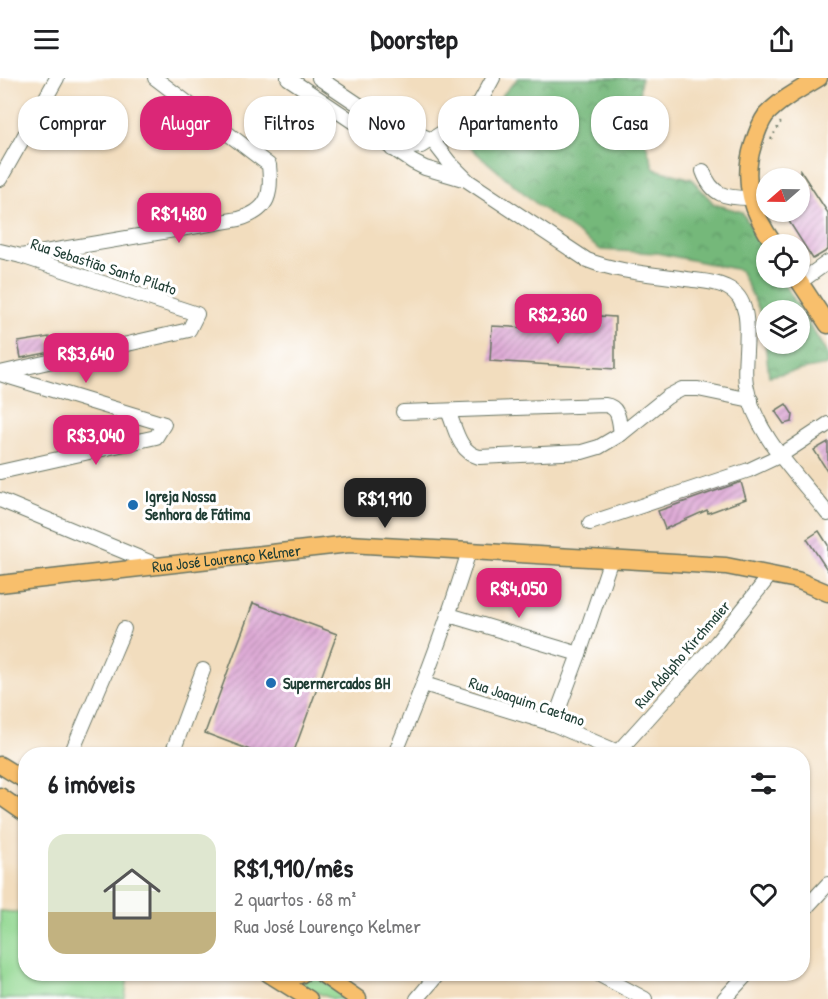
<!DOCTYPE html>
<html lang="pt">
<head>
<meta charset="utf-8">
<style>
  :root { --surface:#fff; --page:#f6f6f6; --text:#202124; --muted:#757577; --accent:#db2777 }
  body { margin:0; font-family:"Patrick Hand",sans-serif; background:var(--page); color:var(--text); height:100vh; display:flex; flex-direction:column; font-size:22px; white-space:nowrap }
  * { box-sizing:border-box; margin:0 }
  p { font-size:20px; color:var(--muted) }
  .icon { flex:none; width:33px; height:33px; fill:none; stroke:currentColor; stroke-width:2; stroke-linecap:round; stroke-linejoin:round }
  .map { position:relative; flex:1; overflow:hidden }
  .panel { position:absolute; left:18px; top:669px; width:792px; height:234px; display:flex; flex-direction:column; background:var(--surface); border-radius:24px; box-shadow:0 2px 4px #0004 }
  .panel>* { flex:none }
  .guide { position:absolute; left:18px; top:18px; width:792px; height:54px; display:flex; gap:12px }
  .needle { width:39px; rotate:250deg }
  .buttons { position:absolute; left:756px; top:90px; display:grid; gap:12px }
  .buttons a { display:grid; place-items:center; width:54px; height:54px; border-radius:50%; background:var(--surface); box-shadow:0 2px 4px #0004; font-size:30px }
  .price { position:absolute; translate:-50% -51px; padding:0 14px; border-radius:12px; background:var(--accent); color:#fff; font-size:20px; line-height:39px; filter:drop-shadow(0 2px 3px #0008) }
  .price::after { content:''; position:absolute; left:50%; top:36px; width:18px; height:14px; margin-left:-9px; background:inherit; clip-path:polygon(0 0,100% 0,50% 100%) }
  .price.current { background:#222; color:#fff }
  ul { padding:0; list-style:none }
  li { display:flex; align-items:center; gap:18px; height:150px; padding:0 30px }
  li span { display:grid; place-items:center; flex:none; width:168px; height:120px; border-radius:18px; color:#555 }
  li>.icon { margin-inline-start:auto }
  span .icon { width:72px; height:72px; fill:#fffc; stroke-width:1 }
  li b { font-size:26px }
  h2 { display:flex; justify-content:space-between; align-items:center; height:72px; padding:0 30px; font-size:26px }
  .pill { padding:0 21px; border-radius:24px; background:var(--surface); box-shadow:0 2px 4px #0004; font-size:21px; line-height:54px }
  .pill.current { background:var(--accent); color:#fff }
  header { display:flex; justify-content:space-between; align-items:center; height:78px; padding:0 30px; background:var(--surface); font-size:27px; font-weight:700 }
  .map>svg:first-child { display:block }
</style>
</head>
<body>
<header><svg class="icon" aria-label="menu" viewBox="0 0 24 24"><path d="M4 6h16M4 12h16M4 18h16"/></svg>Doorstep<svg class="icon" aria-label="share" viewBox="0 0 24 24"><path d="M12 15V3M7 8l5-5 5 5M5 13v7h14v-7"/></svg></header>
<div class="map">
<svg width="828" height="921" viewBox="0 0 828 921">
  <defs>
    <pattern id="forest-crowns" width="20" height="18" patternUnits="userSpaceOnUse" patternTransform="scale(1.5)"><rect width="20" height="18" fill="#74b87a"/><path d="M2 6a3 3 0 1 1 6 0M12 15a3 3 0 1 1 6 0" fill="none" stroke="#5f9765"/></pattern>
    <pattern id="building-hatch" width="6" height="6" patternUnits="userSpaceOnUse" patternTransform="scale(1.5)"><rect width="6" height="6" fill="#dfacd7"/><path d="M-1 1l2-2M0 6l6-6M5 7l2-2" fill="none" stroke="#b48daf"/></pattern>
  </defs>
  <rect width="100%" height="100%" fill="#fff"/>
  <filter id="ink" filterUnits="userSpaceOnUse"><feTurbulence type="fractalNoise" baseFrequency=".0167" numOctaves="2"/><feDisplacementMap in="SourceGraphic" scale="12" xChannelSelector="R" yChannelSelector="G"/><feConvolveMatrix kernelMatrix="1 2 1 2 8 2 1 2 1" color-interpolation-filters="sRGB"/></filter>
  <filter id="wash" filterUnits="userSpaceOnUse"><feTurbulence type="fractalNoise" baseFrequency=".008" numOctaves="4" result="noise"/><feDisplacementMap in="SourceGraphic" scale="24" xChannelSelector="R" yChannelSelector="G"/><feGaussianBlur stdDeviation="1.35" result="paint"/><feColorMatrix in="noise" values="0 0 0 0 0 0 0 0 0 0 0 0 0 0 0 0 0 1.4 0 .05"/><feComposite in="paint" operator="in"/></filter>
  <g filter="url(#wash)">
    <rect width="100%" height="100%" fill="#f2ddbe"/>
    <g fill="#91d790" stroke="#588a62" stroke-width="1.5">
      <polygon points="0,833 25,835 26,896 128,896 125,921 0,921"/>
      <polygon points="309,896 313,896 351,921 333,921 301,908"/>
    </g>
    <path fill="url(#forest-crowns)" stroke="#4a7a57" stroke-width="1.5" fill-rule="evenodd" d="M518,0H641L637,38L654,91L692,101L714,126L742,134L766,174V200H781L828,277V287L769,298L762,238L740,192L657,175L601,172L539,128L461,62ZM766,232H800V266H766Z"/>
    <g id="blocks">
      <g fill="url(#building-hatch)">
        <polygon points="800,92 828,135 828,172 813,181 783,134 800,134"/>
        <polygon points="583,237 615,239 615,291 490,283 492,248 583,253"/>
        <polygon points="49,259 51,274 21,280 18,264"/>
        <polygon points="786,326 793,337 792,344 784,346 775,333"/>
        <polygon points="828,364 828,394 814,372"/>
        <polygon points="741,404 746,421 708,435 707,432 665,451 658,433"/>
        <polygon points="819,453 828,467 828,493 807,461"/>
        <polygon points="253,525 337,556 293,676 248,676 250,672 205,655"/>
      </g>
    </g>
  </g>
  <g filter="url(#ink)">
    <use href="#blocks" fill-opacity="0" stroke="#697564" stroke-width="1.5"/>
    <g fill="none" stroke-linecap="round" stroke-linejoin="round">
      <g stroke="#697564" stroke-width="16">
        <g id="minor">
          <polyline points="288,0 413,84 425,90 463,101"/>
          <path d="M319,0L377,39L432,62L449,84L468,103L587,182C617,194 653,196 686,201C699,203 714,203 726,209C760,224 741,277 746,306C755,358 797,396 828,436"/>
          <polyline points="392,71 421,68 459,44 480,24 493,0"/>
          <path d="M703,93C712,118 726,120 750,120"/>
          <polyline points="0,101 57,0"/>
          <polyline points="0,173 21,178 197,236 189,252 0,295"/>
          <path d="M21,178L239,141C270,132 272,115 269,87L155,0"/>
          <polyline points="800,204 828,184"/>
          <path d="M448,333C456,351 458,373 479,379L582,374L599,369L621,356L667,319L682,311H698L751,322"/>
          <path d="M403,334L605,327C620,329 619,344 621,356"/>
          <polyline points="0,394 156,359 164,346 0,296"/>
          <polyline points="0,422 159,488"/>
          <polyline points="590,445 749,392 781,377 828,346"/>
          <polyline points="449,537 579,576"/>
          <polyline points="424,606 553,646 618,674"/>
          <polyline points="553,646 579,576 611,481"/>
          <polyline points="71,676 124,551"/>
          <polyline points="172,676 203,592"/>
          <path d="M395,676C423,609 448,542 469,473"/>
          <polyline points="616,676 717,564 771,496"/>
          <polyline points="802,834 828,806"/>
          <polyline points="598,896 645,921"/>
          <polyline points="417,921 438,896"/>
          <polyline points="724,921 747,896"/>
        </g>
      </g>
      <g stroke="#697564" stroke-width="19">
        <g id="major">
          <path d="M774,166C753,136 741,104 753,67C756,57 760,45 766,37C781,21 801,11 819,0"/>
          <polyline points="797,200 828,247"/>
          <path id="s1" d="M0,506L349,466L726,488L797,502L828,515"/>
          <polyline points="0,687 26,703"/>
          <polyline points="0,718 26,736"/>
          <polyline points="269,896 309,921"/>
          <polyline points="283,896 294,899 302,896"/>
          <polyline points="322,896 358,921"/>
        </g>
      </g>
      <g stroke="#697564" stroke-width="2" stroke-dasharray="1.5 4.5" stroke-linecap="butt">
        <polyline points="771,61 782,42"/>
        <polyline points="787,159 792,166"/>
        <polyline points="800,178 805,186"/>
      </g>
      <use href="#minor" stroke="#fff" stroke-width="14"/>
      <use href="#major" stroke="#f8bf6c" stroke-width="16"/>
    </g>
  </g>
  <g fill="#1f6fb2" stroke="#fff" stroke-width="2">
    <circle cx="133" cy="427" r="6"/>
    <circle cx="271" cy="605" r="6"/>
  </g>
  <g text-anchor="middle" stroke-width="6" stroke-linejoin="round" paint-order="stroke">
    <g font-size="16" fill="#1f3d34" stroke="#fff">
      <text transform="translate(104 188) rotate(18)" y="6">Rua Sebastião Santo Pilato</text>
      <text dy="6" stroke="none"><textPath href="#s1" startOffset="228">Rua José Lourenço Kelmer</textPath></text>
      <text transform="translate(682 576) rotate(-49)" y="6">Rua Adolpho Kirchmaier</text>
      <text transform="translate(527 623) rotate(19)" y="6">Rua Joaquim Caetano</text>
    </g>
    <g font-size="16" font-weight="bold" fill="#1f3d34" stroke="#fff" text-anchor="start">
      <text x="145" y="424">Igreja Nossa<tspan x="145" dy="18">Senhora de Fátima</tspan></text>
      <text x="283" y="611">Supermercados BH</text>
    </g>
  </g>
</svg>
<div class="buttons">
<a><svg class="needle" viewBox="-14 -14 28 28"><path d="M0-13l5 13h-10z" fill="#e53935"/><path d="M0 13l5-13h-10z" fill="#757577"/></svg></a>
<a><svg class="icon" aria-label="locate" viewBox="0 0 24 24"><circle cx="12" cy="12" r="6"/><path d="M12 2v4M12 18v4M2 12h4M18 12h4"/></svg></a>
<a><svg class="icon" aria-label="layers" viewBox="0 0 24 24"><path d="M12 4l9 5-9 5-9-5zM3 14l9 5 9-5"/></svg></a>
</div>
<b class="price" style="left:179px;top:166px">R$1,480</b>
<b class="price" style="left:558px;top:267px">R$2,360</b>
<b class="price" style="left:86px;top:306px">R$3,640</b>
<b class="price" style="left:96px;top:388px">R$3,040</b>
<b class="price current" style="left:385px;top:451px">R$1,910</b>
<b class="price" style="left:519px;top:541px">R$4,050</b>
<div class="guide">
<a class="pill">Comprar</a>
<a class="pill current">Alugar</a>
<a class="pill">Filtros</a>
<a class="pill">Novo</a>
<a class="pill">Apartamento</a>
<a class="pill">Casa</a>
</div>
<section class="panel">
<h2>6 imóveis<svg class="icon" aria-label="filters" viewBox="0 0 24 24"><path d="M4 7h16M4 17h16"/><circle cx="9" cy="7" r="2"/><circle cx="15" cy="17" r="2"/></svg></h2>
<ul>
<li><span style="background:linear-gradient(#dfe7d0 65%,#c2b280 0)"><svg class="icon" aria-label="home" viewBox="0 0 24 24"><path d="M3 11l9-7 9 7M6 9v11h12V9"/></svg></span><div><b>R$1,910/mês</b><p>2 quartos · 68 m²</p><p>Rua José Lourenço Kelmer</p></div><svg class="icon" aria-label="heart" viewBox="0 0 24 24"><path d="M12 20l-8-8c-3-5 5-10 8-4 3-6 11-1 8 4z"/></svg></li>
</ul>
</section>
</div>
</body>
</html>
